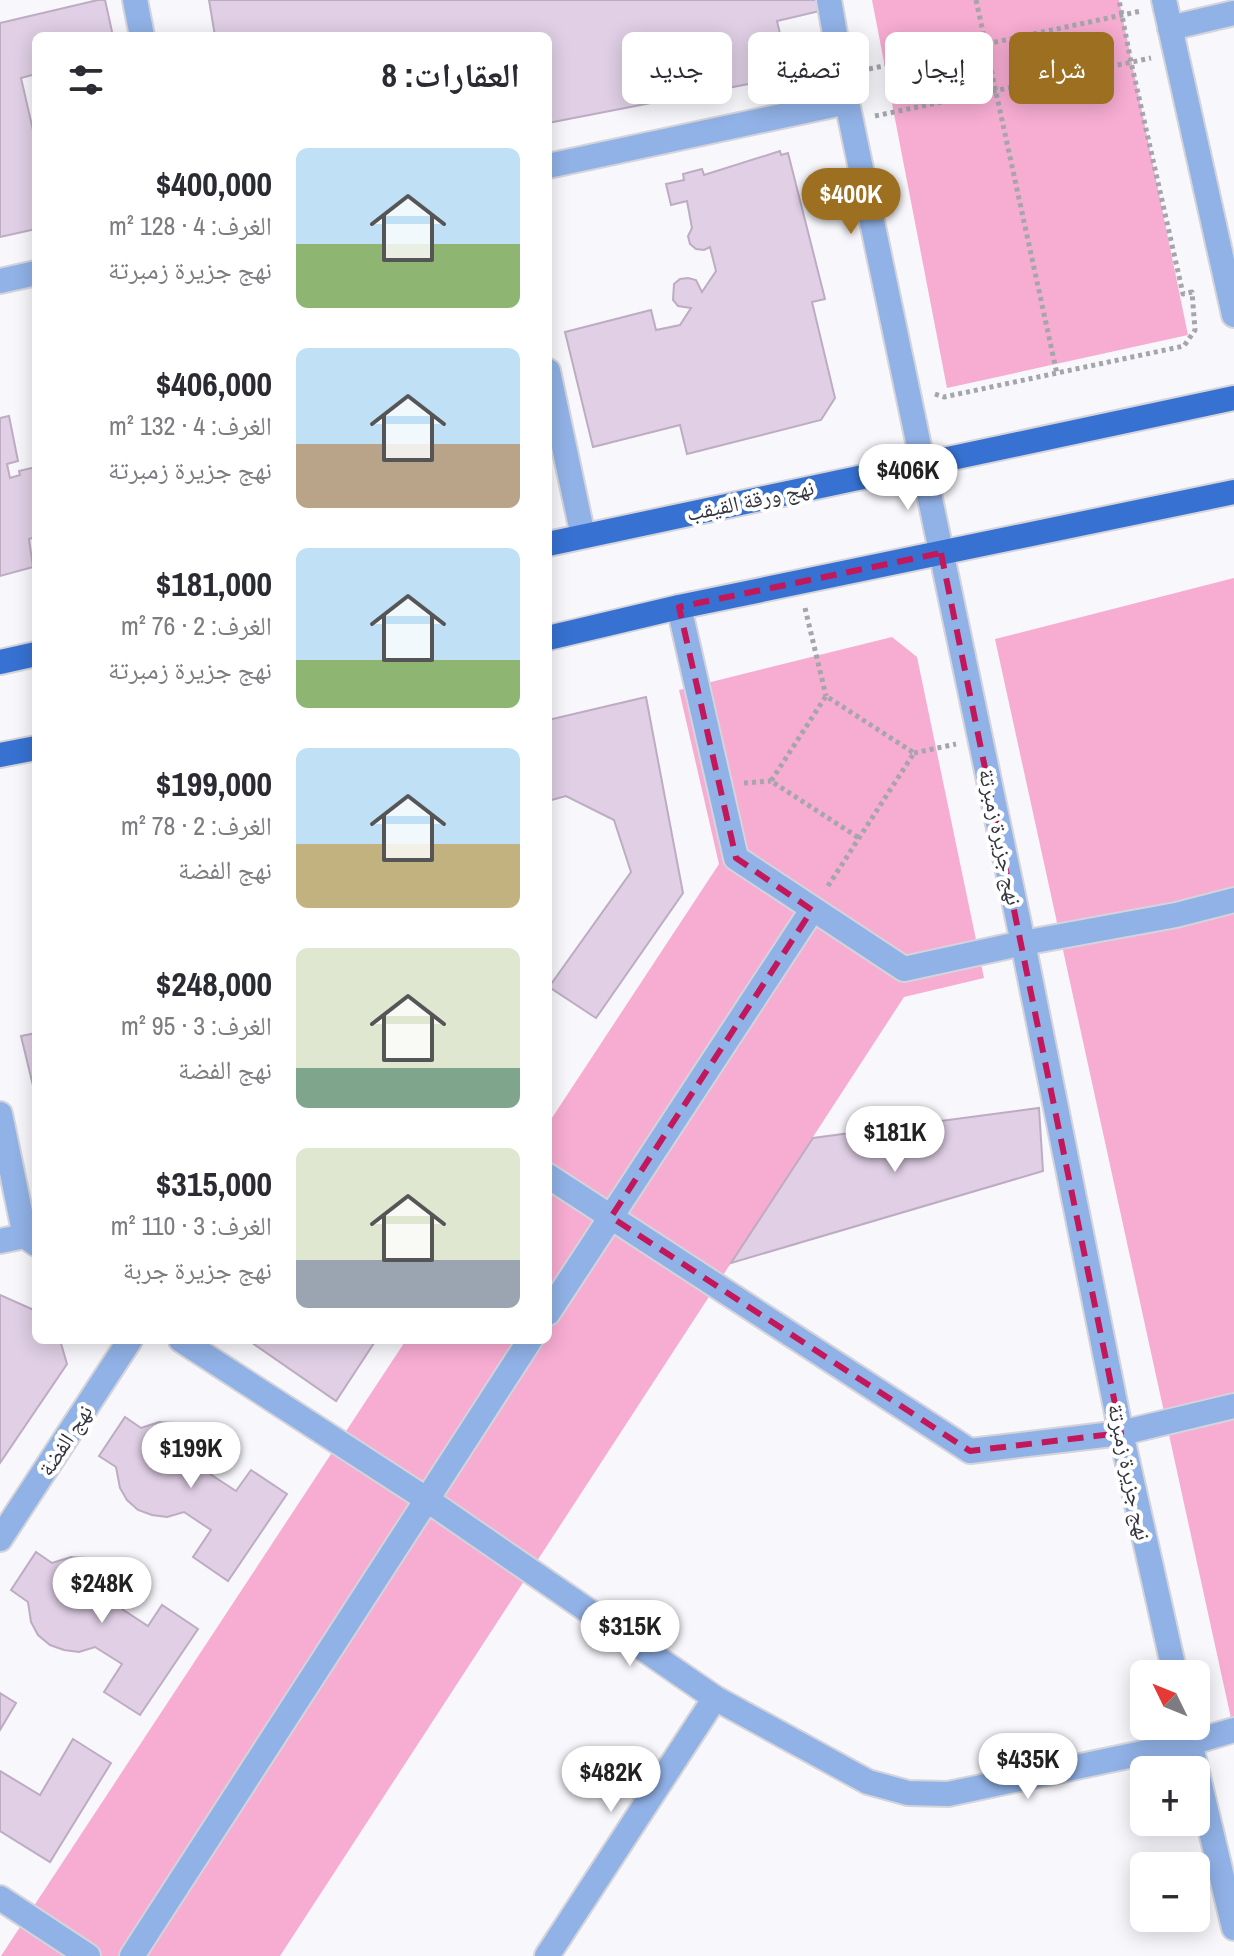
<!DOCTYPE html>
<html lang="ar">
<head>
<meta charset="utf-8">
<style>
  :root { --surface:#fff; --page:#f2f2f3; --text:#2b2b33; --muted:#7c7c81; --accent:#9d6f20 }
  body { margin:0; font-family:"Archivo Narrow","Noto Naskh Arabic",sans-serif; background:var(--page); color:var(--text); direction:rtl; height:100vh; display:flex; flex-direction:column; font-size:30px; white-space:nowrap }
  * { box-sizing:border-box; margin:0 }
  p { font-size:26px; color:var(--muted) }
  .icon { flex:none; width:44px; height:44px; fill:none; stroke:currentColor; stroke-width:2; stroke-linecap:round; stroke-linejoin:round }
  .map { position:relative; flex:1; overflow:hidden; direction:ltr }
  .drawer { position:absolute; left:32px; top:32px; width:520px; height:1312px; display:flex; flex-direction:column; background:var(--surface); border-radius:12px; box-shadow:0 4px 20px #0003; direction:rtl }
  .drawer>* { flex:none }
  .hud { position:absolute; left:576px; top:32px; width:538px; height:72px; direction:rtl; display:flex; gap:16px }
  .needle { width:52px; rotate:313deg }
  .buttons { position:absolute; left:1130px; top:1660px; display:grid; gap:16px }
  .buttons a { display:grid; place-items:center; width:80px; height:80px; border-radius:12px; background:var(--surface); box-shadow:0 4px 20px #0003; font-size:40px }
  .price { position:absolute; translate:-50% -68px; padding:0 18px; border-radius:28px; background:#fff; color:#222; font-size:26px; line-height:52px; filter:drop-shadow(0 2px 4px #0008) }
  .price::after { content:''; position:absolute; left:50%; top:48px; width:24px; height:18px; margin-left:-12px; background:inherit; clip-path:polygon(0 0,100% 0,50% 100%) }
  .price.on { background:var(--accent); color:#fff }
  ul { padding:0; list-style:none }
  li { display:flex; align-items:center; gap:24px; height:200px; padding:0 32px }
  li span { display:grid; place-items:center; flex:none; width:224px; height:160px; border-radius:12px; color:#555 }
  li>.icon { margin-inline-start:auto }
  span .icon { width:96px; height:96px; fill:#fffc; stroke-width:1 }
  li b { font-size:34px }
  h2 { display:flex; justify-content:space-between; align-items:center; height:96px; padding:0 32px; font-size:34px }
  .tag { padding:0 28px; border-radius:12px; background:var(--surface); box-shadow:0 4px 20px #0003; font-size:28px; line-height:72px }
  .tag.on { background:var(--accent); color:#fff }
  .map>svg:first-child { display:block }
</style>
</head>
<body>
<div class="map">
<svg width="1234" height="1956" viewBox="0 0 1234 1956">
  <rect width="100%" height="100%" fill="#f7f7fc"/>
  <g fill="#f7acd2">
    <polygon points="872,0 1119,0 1188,335 947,388"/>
    <polygon points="1234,578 1234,1732 995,639"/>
    <polygon points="892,637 917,657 984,978 904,997 280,1956 1,1956 406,1340 548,1340 548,1124 719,864 679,690"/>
  </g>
  <g fill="#e0cfe5" stroke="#bdacc2" stroke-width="2">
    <polygon points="98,0 105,0 113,36 36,36 36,74 21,78 36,143 36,229 0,237 0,23"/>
    <polygon points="209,0 822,0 824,10 777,21 790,76 548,123 548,36 215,36"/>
    <polygon points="780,151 781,155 788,153 825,299 812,302 835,398 821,420 687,454 680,425 593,447 565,332 651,310 656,330 680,325 691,308 678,306 673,300 674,284 680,279 688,278 696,280 702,292 716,271 710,247 704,250 696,249 690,244 688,236 692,228 687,201 671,205 666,184 684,180 683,174 702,169 704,175"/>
    <polygon points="9,416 18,461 7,464 10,478 20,475 19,471 36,467 36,537 29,539 33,567 0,576 0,418"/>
    <polygon points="646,697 683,893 596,1018 549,987 631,872 614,820 566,796 548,801 548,720"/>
    <polygon points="36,1033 36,1098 21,1036"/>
    <polygon points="1039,1108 1043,1171 731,1263 813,1138"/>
    <polygon points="0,1295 36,1311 36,1340 60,1340 67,1364 0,1463"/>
    <polygon points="248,1340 376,1340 336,1401"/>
    <polygon points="125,1417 141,1428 159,1422 174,1423 188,1429 200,1438 207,1450 210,1474 236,1491 251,1470 287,1494 228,1581 193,1557 211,1530 184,1512 167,1517 152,1515 138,1510 127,1500 120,1488 116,1467 99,1456"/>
    <polygon points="36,1552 52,1563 71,1557 86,1558 99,1563 111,1573 119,1585 122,1609 148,1626 162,1605 198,1629 140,1715 104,1692 122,1664 95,1647 79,1652 64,1650 50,1645 38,1635 31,1622 28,1602 11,1590"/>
    <polygon points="0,1693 16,1703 0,1730"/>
    <polygon points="73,1739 111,1763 50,1862 0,1831 0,1771 40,1795"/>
  </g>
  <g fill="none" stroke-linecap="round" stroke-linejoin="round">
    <g stroke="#d4d4da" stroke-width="28">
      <g id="minor">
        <polyline points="135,0 142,36"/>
        <polyline points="829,0 847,102 1023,943 1121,1433 1175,1674"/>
        <polyline points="1164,0 1234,315"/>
        <polyline points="1170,28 1234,13"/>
        <polyline points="548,166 847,102"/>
        <polyline points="0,281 36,273"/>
        <polyline points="548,371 583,536"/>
        <polyline points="679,607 736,858 904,969 1023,943 1176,915 1234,900"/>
        <polyline points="0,1114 25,1236 36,1244"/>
        <polyline points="548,1176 970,1451 1121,1433 1234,1406"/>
        <polyline points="0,1241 25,1236"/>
        <polyline points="548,1313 812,910"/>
        <polyline points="181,1340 426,1499 715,1698 868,1782 908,1793 948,1794 1190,1743 1234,1730"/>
        <polyline points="0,1539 130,1340"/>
        <polyline points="1186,1726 1234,1928"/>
        <polyline points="0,1898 88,1956"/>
        <polyline points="132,1956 530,1340"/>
        <polyline points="547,1956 715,1698"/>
      </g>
    </g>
    <g stroke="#d4d4da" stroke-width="28">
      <g id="major">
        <polyline points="548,544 1234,398"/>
        <polyline points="548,638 679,607 1234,492"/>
        <polyline points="0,662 36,654"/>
        <polyline points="0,755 36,748"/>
      </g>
    </g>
    <g stroke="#a5a5ac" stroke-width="5" stroke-dasharray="4 4" stroke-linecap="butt">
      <polyline points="976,0 1057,374"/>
      <polyline points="869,69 1141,11"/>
      <polyline points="875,116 1151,58"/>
      <polyline points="935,394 944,397 1184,346 1195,330 1192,292 1183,294 1131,62 1119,0"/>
      <polyline points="805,608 826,696"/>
      <polyline points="914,753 956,744"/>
      <polyline points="744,783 771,781"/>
      <polyline points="828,886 914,753 826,696 771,781 859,838"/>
    </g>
    <use href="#minor" stroke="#91b2e7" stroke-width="24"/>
    <use href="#major" stroke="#3772d2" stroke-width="24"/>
  </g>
  <path fill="none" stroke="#c2185b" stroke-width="6" stroke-dasharray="16 10" stroke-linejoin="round" d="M941,553L1121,1433L970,1451L611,1217L812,910L736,858L679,607Z"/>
  <g text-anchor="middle" stroke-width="8" stroke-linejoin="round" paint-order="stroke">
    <g font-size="22" fill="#35353f" stroke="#fff">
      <text transform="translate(750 500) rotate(-12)" y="8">نهج ورقة القيقب</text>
      <text transform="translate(1001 837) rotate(78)" y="8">نهج جزيرة زمبرتة</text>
      <text transform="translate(65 1440) rotate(-57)" y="8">نهج الفضة</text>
      <text transform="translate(1130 1472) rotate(78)" y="8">نهج جزيرة زمبرتة</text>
    </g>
  </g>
</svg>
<div class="buttons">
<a><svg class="needle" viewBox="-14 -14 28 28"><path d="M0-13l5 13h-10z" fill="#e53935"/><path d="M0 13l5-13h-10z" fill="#7c7c81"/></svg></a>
<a>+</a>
<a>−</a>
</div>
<b class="price on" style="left:851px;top:236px">$400K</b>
<b class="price" style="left:908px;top:512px">$406K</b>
<b class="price" style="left:895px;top:1174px">$181K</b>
<b class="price" style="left:191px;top:1490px">$199K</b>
<b class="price" style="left:102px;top:1625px">$248K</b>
<b class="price" style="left:630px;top:1668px">$315K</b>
<b class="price" style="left:1028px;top:1801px">$435K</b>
<b class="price" style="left:611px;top:1814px">$482K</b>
<div class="hud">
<a class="tag on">شراء</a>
<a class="tag">إيجار</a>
<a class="tag">تصفية</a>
<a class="tag">جديد</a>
</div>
<section class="drawer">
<h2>العقارات: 8<svg class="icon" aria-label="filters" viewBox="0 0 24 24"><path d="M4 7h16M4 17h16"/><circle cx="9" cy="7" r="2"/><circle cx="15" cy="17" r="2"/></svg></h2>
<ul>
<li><span style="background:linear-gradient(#bfe0f5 60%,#8fb573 0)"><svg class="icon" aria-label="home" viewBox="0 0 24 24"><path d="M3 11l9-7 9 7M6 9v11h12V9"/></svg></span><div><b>$400,000</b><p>الغرف: 4 · 128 m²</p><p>نهج جزيرة زمبرتة</p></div></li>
<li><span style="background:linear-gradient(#bfe0f5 60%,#b9a48a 0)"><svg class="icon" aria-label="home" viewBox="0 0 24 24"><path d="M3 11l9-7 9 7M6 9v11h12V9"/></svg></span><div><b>$406,000</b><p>الغرف: 4 · 132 m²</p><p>نهج جزيرة زمبرتة</p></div></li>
<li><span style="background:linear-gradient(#bfe0f5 70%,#8fb573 0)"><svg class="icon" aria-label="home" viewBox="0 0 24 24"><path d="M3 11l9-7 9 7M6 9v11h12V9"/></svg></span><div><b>$181,000</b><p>الغرف: 2 · 76 m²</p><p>نهج جزيرة زمبرتة</p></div></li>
<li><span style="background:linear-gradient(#bfe0f5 60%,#c2b280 0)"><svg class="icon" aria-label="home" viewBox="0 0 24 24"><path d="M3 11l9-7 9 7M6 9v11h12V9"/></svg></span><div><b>$199,000</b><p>الغرف: 2 · 78 m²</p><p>نهج الفضة</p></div></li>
<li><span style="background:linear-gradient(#dfe7d0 75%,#7fa58c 0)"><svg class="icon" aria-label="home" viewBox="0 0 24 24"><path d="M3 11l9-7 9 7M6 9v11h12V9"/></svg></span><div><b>$248,000</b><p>الغرف: 3 · 95 m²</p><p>نهج الفضة</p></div></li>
<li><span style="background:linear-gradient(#dfe7d0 70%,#9aa5b1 0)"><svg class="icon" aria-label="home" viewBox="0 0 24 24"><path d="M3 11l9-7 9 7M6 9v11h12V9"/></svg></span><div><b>$315,000</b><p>الغرف: 3 · 110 m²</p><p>نهج جزيرة جربة</p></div></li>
</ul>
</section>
</div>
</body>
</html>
